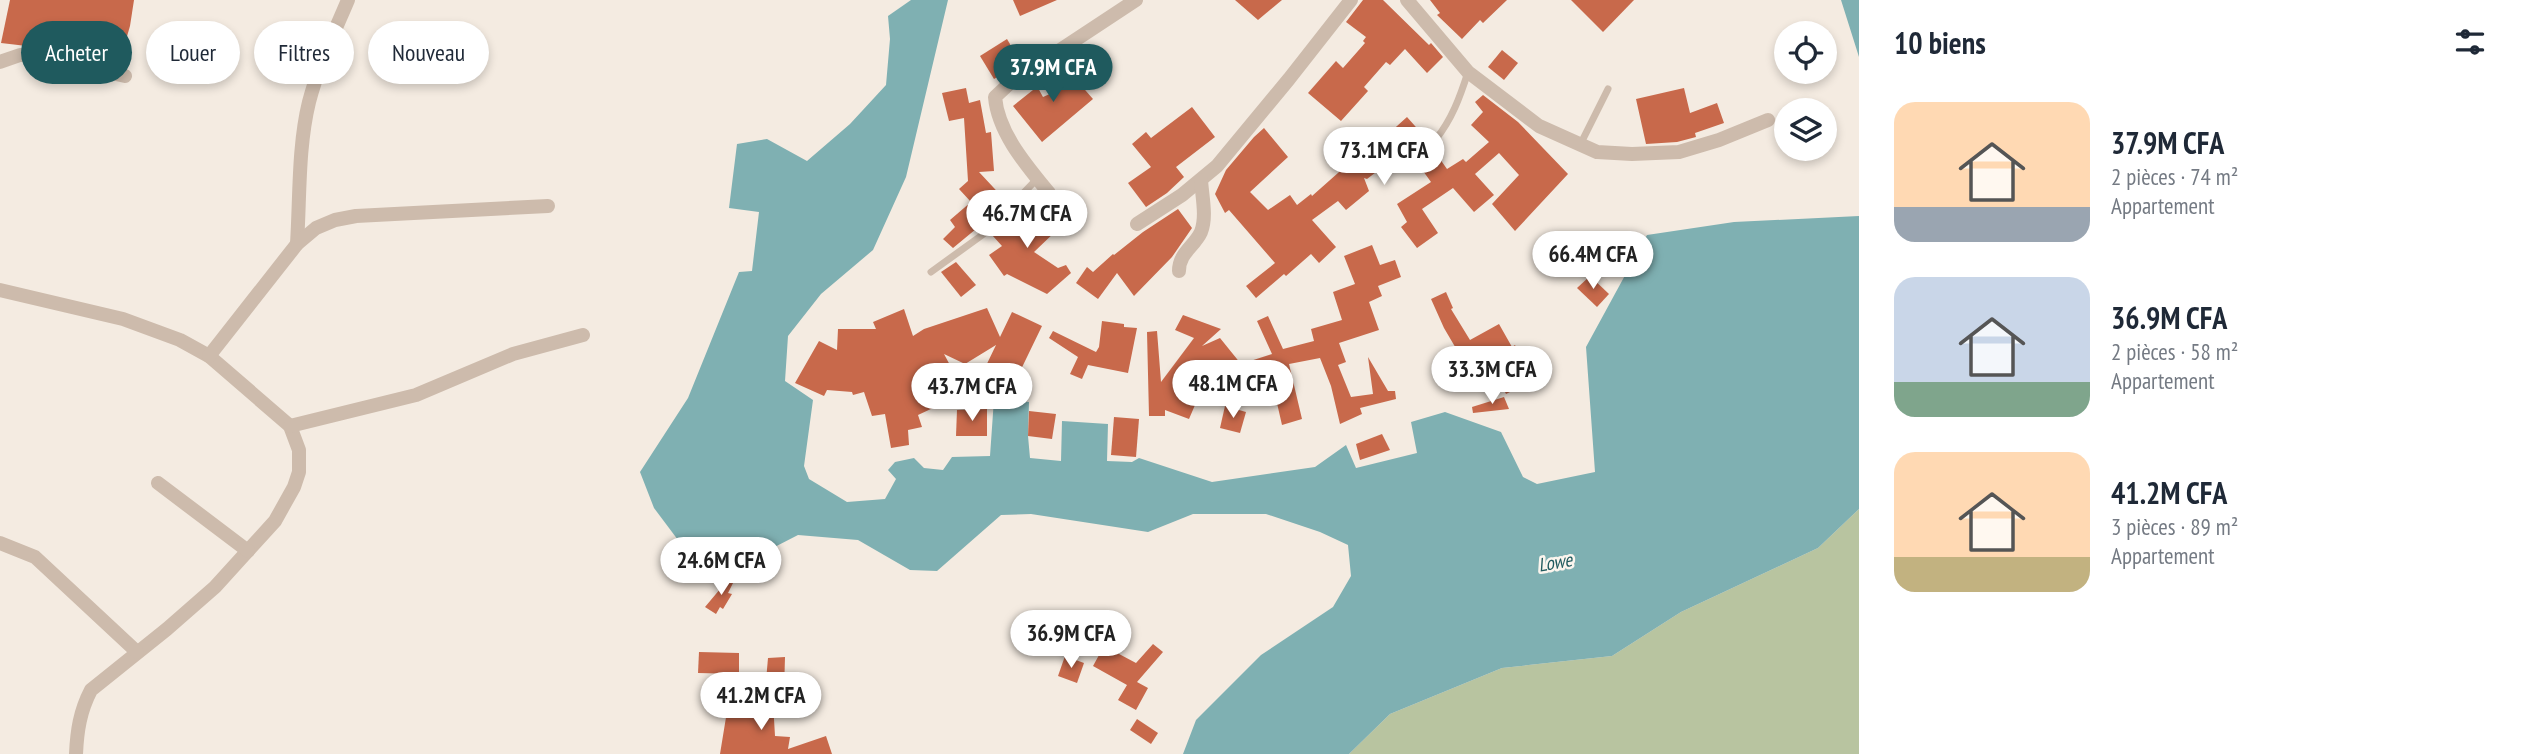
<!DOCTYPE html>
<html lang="fr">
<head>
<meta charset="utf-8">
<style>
  :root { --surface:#fff; --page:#f6f6f7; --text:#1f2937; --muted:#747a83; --accent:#1f5a5e }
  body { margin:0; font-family:"PT Sans Narrow",sans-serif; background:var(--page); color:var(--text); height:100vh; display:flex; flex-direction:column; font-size:26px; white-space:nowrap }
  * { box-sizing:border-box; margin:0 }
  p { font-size:23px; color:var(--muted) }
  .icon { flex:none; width:38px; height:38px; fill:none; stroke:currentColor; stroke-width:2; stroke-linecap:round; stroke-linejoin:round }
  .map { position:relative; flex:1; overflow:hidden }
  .sheet { display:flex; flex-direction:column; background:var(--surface); width:665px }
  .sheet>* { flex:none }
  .guide { position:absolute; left:21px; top:21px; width:665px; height:63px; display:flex; gap:14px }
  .tools { position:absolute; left:1774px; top:21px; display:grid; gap:14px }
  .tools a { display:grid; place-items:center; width:63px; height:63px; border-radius:50%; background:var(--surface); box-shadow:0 4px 10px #0003; font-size:35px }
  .price { position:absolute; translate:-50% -60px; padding:0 16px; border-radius:24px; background:#fff; color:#222; font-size:23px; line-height:46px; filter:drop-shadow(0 2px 4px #0008) }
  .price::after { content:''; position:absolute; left:50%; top:42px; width:21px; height:16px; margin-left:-10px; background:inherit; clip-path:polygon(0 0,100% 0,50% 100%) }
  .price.active { background:var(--accent); color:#fff }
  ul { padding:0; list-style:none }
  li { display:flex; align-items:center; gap:21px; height:175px; padding:0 35px }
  li span { display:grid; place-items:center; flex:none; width:196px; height:140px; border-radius:21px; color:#555 }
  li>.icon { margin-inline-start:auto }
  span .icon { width:84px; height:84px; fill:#fffc; stroke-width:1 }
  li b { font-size:30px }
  h2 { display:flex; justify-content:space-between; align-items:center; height:84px; padding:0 35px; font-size:30px }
  .tag { padding:0 24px; border-radius:32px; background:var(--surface); box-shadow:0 4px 10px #0003; font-size:24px; line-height:63px }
  .tag.active { background:var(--accent); color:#fff }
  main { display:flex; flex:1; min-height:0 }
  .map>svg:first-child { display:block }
</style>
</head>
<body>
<main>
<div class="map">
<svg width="1859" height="754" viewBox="0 0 1859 754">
  <rect width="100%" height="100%" fill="#f4ebe1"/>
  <polygon fill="#b8c4a0" points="1859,509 1859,754 1349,754 1390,714 1502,668 1612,656 1681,612 1818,548"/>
  <g fill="#7fb0b2">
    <polygon points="911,0 948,0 906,177 873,250 821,294 788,336 785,381 813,400 804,466 809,479 847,502 885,499 896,479 888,470 895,462 914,458 924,468 943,470 952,457 990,456 994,399 1029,402 1028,436 1030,458 1061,461 1062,421 1108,424 1107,461 1132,462 1139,458 1212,482 1315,467 1346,445 1356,468 1417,453 1411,422 1445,412 1501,432 1523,477 1537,484 1595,472 1586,347 1647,235 1734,222 1859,216 1859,509 1818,548 1681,612 1612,656 1502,668 1390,714 1349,754 1183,754 1196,720 1261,655 1333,607 1351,576 1348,545 1320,532 1266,514 1193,514 1148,532 1031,514 1001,515 937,571 910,570 858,540 798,535 740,565 681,544 654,508 640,472 688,398 739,272 752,271 759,212 729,208 737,144 767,139 807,161 850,124 886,85 890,39 888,16"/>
    <polygon points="1841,0 1859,0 1859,59 1859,57"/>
  </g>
  <g fill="#c8694b">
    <polygon points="10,0 134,0 130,26 121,57 1,43"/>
    <polygon points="1013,0 1057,0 1020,16"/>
    <polygon points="1235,0 1282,0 1258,20"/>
    <polygon points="1363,0 1383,0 1429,45 1431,43 1443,57 1427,73 1405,49 1390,65 1386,62 1364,87 1368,91 1341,121 1308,93 1336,61 1343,68 1365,43 1363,41 1366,37 1346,22"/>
    <polygon points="1430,0 1507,0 1483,23 1480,20 1462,39 1437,15 1440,13"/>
    <polygon points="1571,0 1634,0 1603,32"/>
    <polygon points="1007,39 1021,63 994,79 980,56"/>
    <polygon points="1502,50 1518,63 1504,80 1488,67"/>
    <polygon points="1064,66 1093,99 1042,142 1013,106 1033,90 1038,88 1043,97 1052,93 1046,81"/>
    <polygon points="966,88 969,103 980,100 986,133 991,132 994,171 979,172 1007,202 983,226 982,224 953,248 943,239 955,227 950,220 971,202 959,189 968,181 964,118 949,121 942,93"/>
    <polygon points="1684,88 1690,113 1717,103 1724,123 1695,133 1696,137 1677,142 1646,144 1636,99"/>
    <polygon points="1483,95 1518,122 1568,174 1515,231 1492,204 1519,175 1499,153 1475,174 1494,195 1474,212 1453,188 1422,209 1438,233 1417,248 1401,227 1407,222 1397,204 1431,182 1405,146 1388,163 1367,179 1364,178 1369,191 1346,210 1338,201 1312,220 1336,247 1319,263 1311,254 1286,276 1284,274 1256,298 1246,286 1275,263 1229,210 1225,213 1215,194 1226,170 1254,137 1264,128 1288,157 1250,192 1268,210 1290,195 1297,205 1311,194 1312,196 1356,157 1345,145 1363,129 1377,144 1407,117 1423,135 1447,169 1463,159 1466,162 1489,142 1471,125 1483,112 1475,102"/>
    <polygon points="1192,107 1215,137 1176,167 1184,177 1167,193 1146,207 1128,183 1151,167 1132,144 1146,132 1151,138"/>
    <polygon points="1023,203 1030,212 1034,206 1057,230 1034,252 1058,268 1066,265 1071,273 1047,294 1007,274 1004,276 989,255 1002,246 992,235"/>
    <polygon points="1178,209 1192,228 1172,257 1134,296 1117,273 1098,299 1076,283 1087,267 1093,272 1113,254 1114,255 1143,232"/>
    <polygon points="1372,245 1380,265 1395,260 1401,277 1378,286 1382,296 1369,302 1379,330 1339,343 1346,362 1338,365 1351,397 1373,394 1368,357 1388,391 1395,391 1396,399 1360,408 1362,414 1340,424 1331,386 1320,358 1289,364 1302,419 1282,425 1271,377 1238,388 1234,400 1198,398 1189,419 1165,410 1165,416 1149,416 1147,332 1157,331 1161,382 1194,338 1175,330 1183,315 1221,329 1202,346 1220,338 1241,364 1272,354 1257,321 1268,316 1283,349 1314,341 1311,329 1342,320 1333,292 1355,284 1344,256"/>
    <polygon points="956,262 976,285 961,297 941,272"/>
    <polygon points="1590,276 1609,294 1597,307 1577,288"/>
    <polygon points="1446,292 1453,308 1451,309 1470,340 1499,324 1512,347 1515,345 1532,381 1506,394 1491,363 1471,374 1444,328 1431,299"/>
    <polygon points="987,308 1000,337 1012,312 1042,326 1013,386 983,372 996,345 965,364 944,354 965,393 918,415 922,427 908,430 909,445 891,448 885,414 872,416 864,392 853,395 852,392 827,390 824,396 795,383 819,341 837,350 838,329 876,329 873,322 904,309 913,336 924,329"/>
    <polygon points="1102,321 1124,324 1124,327 1137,328 1128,373 1088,365 1082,379 1070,374 1078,357 1049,338 1053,331 1096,352 1099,347"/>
    <polygon points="1504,397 1509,409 1473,413 1472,407"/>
    <polygon points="1225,406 1246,412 1240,433 1220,428"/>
    <polygon points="987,409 987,436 956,436 957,410"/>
    <polygon points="1029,411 1056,414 1052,439 1028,436"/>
    <polygon points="1114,417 1139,419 1136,457 1111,455"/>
    <polygon points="1382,434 1390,450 1360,460 1356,444"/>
    <polygon points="731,576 735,579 728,593 732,594 723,609 720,607 716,614 705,607"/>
    <polygon points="1153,644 1163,652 1137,682 1148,688 1136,710 1118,700 1127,685 1093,666 1104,646 1136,663"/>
    <polygon points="699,652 739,653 739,674 698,673"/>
    <polygon points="1065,656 1084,663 1077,683 1058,676"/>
    <polygon points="785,657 784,692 765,692 768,658"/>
    <polygon points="729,699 773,702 775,736 790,737 788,749 826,736 832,754 720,754"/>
    <polygon points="1137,719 1158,733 1151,744 1130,730"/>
  </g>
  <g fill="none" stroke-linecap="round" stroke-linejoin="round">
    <g stroke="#cdbbac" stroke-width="7">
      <path d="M1436,139C1452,119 1460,97 1468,72"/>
      <polyline points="1580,145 1608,89"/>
      <polyline points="931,272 985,233 1037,179"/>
    </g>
    <g stroke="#cdbbac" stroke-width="14">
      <polyline points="1407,0 1468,72 1539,126 1597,152 1632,154 1679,152 1719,140 1768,120"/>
      <polyline points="0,62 20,55 32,55 125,76"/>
      <path d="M1049,193C1027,166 998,133 995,97L1010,83L1136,0"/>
      <polyline points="1137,224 1182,195 1217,166 1289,79 1351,0"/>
      <path d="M297,244C300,197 298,147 309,102C318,67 334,33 348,0"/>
      <path d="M1179,271C1179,253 1194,247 1201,232C1207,217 1202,196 1201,180"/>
      <path d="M0,290L123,319L180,340L209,356L290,426L299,450V472L294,487L275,521L215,587L167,629L91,690C80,711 77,731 76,754"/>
      <polyline points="209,356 297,244 316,228 335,220 356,216 548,206"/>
      <polyline points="290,426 416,395 513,354 583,335"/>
      <polyline points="158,483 248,551"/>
      <polyline points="0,543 35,557 137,652"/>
    </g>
  </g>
  <g text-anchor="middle" stroke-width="5" stroke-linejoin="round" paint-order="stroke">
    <g font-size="19" font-style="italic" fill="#1f5a5e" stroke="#fbf5ee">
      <text transform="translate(1555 562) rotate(-10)" y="7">Lowe</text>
    </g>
  </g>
</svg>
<div class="tools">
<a><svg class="icon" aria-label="locate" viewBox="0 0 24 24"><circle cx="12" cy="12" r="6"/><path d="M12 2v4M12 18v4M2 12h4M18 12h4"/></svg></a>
<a><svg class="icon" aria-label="layers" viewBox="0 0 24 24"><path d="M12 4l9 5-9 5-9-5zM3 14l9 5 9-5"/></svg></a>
</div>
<b class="price active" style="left:1053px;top:104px">37.9M CFA</b>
<b class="price" style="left:1384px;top:187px">73.1M CFA</b>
<b class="price" style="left:1027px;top:250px">46.7M CFA</b>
<b class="price" style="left:1593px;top:291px">66.4M CFA</b>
<b class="price" style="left:1492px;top:406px">33.3M CFA</b>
<b class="price" style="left:1233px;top:420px">48.1M CFA</b>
<b class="price" style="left:972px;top:423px">43.7M CFA</b>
<b class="price" style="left:721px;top:597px">24.6M CFA</b>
<b class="price" style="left:1071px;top:670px">36.9M CFA</b>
<b class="price" style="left:761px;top:732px">41.2M CFA</b>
<div class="guide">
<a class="tag active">Acheter</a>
<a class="tag">Louer</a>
<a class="tag">Filtres</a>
<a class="tag">Nouveau</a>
</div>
</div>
<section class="sheet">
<h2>10 biens<svg class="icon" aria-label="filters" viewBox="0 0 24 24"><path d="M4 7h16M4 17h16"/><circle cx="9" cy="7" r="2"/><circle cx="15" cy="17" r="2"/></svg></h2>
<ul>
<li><span style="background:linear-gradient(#ffd9b3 75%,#9aa5b1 0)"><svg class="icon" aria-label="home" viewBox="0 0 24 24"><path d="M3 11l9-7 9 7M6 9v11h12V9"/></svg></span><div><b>37.9M CFA</b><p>2 pièces · 74 m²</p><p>Appartement</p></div></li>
<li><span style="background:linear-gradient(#c9d6e8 75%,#7fa58c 0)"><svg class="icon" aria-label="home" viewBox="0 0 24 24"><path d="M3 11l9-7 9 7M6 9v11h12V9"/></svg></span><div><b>36.9M CFA</b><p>2 pièces · 58 m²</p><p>Appartement</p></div></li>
<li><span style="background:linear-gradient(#ffd9b3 75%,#c2b280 0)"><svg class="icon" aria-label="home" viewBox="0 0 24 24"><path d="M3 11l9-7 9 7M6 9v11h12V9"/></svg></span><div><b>41.2M CFA</b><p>3 pièces · 89 m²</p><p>Appartement</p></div></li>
</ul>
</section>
</main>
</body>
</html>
